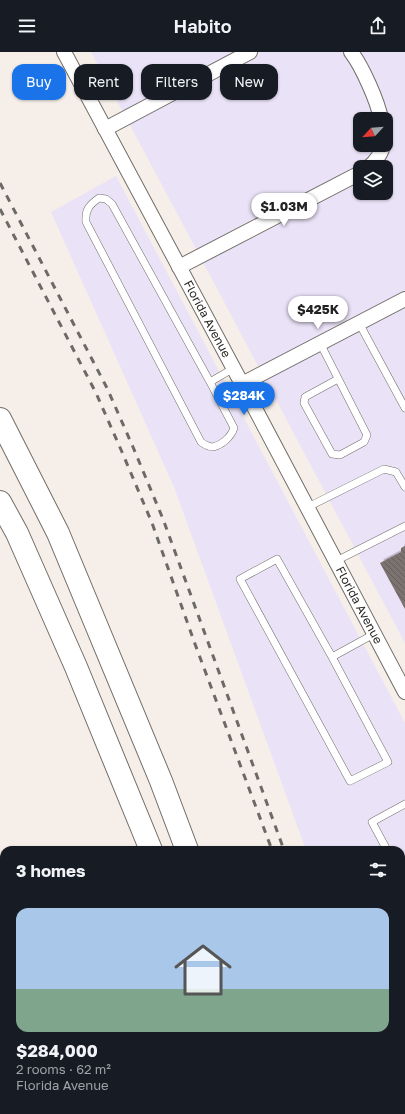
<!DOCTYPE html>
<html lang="en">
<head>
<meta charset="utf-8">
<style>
  :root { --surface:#171b24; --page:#242831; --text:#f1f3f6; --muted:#9ea1a6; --accent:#1a73e8 }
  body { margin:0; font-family:"Golos Text",sans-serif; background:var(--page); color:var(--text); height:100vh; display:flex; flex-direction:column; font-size:15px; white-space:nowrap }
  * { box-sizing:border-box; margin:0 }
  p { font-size:13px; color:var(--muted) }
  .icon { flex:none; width:22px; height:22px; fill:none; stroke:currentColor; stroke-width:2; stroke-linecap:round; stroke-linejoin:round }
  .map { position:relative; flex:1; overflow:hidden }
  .panel { position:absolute; left:0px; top:794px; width:405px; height:268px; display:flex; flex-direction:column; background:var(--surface); border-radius:12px 12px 0 0; box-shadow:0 1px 3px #0004 }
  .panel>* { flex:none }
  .top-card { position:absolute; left:12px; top:12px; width:381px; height:36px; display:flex; gap:8px }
  .needle { width:26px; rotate:244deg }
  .fabs { position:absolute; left:353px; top:60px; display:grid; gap:8px }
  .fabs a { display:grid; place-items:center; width:40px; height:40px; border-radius:8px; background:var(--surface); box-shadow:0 1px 3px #0004; font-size:20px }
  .price { position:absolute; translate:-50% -34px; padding:0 9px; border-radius:14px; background:#fff; color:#222; font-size:13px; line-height:26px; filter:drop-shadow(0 1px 2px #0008) }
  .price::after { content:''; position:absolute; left:50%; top:24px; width:12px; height:9px; margin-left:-6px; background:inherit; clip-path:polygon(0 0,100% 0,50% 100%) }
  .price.on { background:var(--accent); color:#fff }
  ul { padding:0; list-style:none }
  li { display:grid; align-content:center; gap:8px; height:212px; padding:0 16px }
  li span { display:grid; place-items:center; height:124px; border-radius:12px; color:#555 }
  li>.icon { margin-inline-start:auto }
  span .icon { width:72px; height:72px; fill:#fffc; stroke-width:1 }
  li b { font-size:17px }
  h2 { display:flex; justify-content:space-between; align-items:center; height:48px; padding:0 16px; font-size:17px }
  .tag { padding:0 14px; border-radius:12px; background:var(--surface); box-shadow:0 1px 3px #0004; font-size:14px; line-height:36px }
  .tag.on { background:var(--accent); color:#fff }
  header { display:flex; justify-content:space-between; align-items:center; height:52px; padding:0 16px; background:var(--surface); font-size:18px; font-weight:600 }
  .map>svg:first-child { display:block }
</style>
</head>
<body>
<header><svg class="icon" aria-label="menu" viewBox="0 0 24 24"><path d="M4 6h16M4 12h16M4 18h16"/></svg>Habito<svg class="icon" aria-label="share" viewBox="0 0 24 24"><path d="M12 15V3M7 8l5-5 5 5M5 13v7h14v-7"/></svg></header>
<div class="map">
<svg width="405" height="1062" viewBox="0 0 405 1062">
  <defs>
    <pattern id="building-back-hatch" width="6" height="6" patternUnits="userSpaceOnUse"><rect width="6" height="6" fill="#7b7270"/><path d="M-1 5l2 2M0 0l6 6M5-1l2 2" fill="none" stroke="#655e5c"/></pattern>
    <filter id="shadow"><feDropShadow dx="3.5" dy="-3.5" stdDeviation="0" flood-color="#0004"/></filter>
  </defs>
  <rect width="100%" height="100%" fill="#f6efe9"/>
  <g fill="#eae2f7" fill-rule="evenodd">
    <path d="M91,0H405V591L205,214ZM360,67H386V93H360ZM360,115H386V141H360Z"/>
    <polygon points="116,124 405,671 405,1041 401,1043 401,798 306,798 174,435 51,160"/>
  </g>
  <g fill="url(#building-back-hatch)" filter="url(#shadow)">
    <polygon points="405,494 405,557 380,511 401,500 401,496"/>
    <polygon points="4,912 4,943 0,944 0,913"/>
    <polygon points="4,1045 4,1058 56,1058 57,1062 0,1062 0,1046"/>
  </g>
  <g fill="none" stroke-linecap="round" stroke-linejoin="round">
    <g stroke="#726d67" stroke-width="8">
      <g id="service">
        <polyline points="359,271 405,356"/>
        <polyline points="320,291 367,383 364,390 340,403 332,402 304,351 305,345 338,327"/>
        <path d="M210,330L112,152L106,147L99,146C89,153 85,158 86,170L201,390C204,392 208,395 213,395C222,393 231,385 234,376L210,330L234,316"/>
        <polyline points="308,455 384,417 396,420 405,435"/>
        <polyline points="336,509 405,474"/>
        <polyline points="332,605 277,507 240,527 350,729 388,710 332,605 374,582"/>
        <polyline points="387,798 372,770 405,752"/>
        <polyline points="0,813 4,824"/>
        <polyline points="401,825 405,833"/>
        <polyline points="0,881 4,874"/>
        <polyline points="4,943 4,944"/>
        <polyline points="102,1058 104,1062"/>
      </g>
    </g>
    <g stroke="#726d67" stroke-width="16">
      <g id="minor">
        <path id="s1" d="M64,0L242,332L405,640"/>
        <path d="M351,0C362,14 378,50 381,67"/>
        <polyline points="105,77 250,0"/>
        <path d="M369,115C375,110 382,101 383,93"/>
        <polyline points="179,215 360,121"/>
        <polyline points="242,332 405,247"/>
      </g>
    </g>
    <g stroke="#726d67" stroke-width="24">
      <g id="motorway">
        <polyline points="0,367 58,481 161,729 187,798"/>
        <polyline points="0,450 17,481 76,615 151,798"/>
        <polyline points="244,1058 245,1062"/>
        <polyline points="282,1058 284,1062"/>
      </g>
    </g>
    <use href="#service" stroke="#fff" stroke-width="7"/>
    <use href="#minor" stroke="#fff" stroke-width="14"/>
    <use href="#motorway" stroke="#fff" stroke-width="22"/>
    <g stroke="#6d6a66" stroke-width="3" stroke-dasharray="7 7" stroke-linecap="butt">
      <polyline points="0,131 107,336 133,395 163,467 284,798"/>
      <polyline points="0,157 96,341 122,400 152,471 195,592 272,798"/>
      <polyline points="368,1058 370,1062"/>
      <polyline points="380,1058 381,1062"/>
    </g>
  </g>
  <g text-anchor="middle" stroke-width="3.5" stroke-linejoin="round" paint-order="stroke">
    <g font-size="12" fill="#2a2825" stroke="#fff">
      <text dy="4" stroke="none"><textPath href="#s1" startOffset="303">Florida Avenue</textPath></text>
      <text dy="4" stroke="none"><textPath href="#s1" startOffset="627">Florida Avenue</textPath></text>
    </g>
  </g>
</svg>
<div class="fabs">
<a><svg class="needle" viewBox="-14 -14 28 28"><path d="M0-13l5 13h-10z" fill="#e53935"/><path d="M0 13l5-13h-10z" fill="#9ea1a6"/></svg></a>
<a><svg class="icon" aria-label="layers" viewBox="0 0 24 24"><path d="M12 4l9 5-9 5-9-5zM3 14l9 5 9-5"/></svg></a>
</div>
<b class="price" style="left:284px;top:175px">$1.03M</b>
<b class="price" style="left:318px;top:278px">$425K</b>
<b class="price on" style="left:244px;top:364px">$284K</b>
<div class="top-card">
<a class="tag on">Buy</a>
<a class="tag">Rent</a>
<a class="tag">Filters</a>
<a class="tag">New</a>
</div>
<section class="panel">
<h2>3 homes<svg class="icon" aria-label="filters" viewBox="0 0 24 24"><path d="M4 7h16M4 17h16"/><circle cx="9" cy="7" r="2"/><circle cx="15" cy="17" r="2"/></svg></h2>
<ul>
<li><span style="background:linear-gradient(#a9c7e8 65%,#7fa58c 0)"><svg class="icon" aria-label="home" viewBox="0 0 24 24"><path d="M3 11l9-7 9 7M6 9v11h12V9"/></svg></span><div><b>$284,000</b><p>2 rooms · 62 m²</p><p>Florida Avenue</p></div></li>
</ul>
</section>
</div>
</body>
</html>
